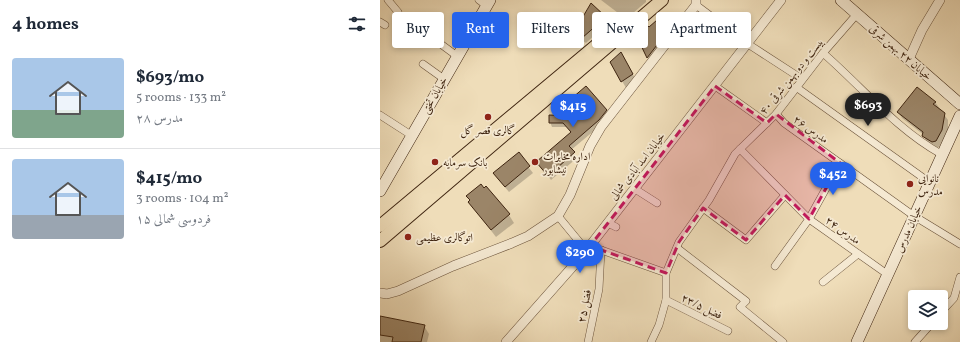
<!DOCTYPE html>
<html lang="en">
<head>
<meta charset="utf-8">
<style>
  :root { --surface:#fff; --page:#f2f2f3; --text:#1f2937; --muted:#747a83; --line:#e0e1e3; --accent:#2563eb }
  body { margin:0; font-family:Vollkorn,Amiri,serif; background:var(--page); color:var(--text); height:100vh; display:flex; flex-direction:column; font-size:15px; white-space:nowrap }
  * { box-sizing:border-box; margin:0 }
  p { font-size:13px; color:var(--muted) }
  .icon { flex:none; width:22px; height:22px; fill:none; stroke:currentColor; stroke-width:2; stroke-linecap:round; stroke-linejoin:round }
  .map { position:relative; flex:1; overflow:hidden }
  .details { display:flex; flex-direction:column; background:var(--surface); width:380px }
  .details>* { flex:none }
  .banner { position:absolute; left:12px; top:12px; width:380px; height:36px; display:flex; gap:8px }
  .fabs { position:absolute; left:528px; top:290px; display:grid; gap:8px }
  .fabs a { display:grid; place-items:center; width:40px; height:40px; border-radius:4px; background:var(--surface); box-shadow:0 2px 6px #0003; font-size:20px }
  .price { position:absolute; translate:-50% -34px; padding:0 9px; border-radius:14px; background:var(--accent); color:#fff; font-size:13px; line-height:26px; filter:drop-shadow(0 1px 2px #0008) }
  .price::after { content:''; position:absolute; left:50%; top:24px; width:12px; height:9px; margin-left:-6px; background:inherit; clip-path:polygon(0 0,100% 0,50% 100%) }
  .price.active { background:#222; color:#fff }
  ul { padding:0; list-style:none }
  li { display:flex; align-items:center; gap:12px; height:100px; padding:0 12px }
  li+li { border-top:1px solid var(--line) }
  li span { display:grid; place-items:center; flex:none; width:112px; height:80px; border-radius:4px; color:#555 }
  li>.icon { margin-inline-start:auto }
  span .icon { width:48px; height:48px; fill:#fffc; stroke-width:1 }
  li b { font-size:17px }
  h2 { display:flex; justify-content:space-between; align-items:center; height:48px; padding:0 12px; font-size:17px }
  .tag { padding:0 14px; border-radius:4px; background:var(--surface); box-shadow:0 2px 6px #0003; font-size:14px; line-height:36px }
  .tag.active { background:var(--accent); color:#fff }
  main { display:flex; flex:1; min-height:0 }
  .map>svg:first-child { display:block }
</style>
</head>
<body>
<main>
<section class="details">
<h2>4 homes<svg class="icon" aria-label="filters" viewBox="0 0 24 24"><path d="M4 7h16M4 17h16"/><circle cx="9" cy="7" r="2"/><circle cx="15" cy="17" r="2"/></svg></h2>
<ul>
<li><span style="background:linear-gradient(#a9c7e8 65%,#7fa58c 0)"><svg class="icon" aria-label="home" viewBox="0 0 24 24"><path d="M3 11l9-7 9 7M6 9v11h12V9"/></svg></span><div><b>$693/mo</b><p>5 rooms · 133 m²</p><p>مدرس ۲۸</p></div></li>
<li><span style="background:linear-gradient(#a9c7e8 70%,#9aa5b1 0)"><svg class="icon" aria-label="home" viewBox="0 0 24 24"><path d="M3 11l9-7 9 7M6 9v11h12V9"/></svg></span><div><b>$415/mo</b><p>3 rooms · 104 m²</p><p>فردوسی شمالی ۱۵</p></div></li>
</ul>
</section>
<div class="map">
<svg width="580" height="342" viewBox="0 0 580 342">
  <rect width="100%" height="100%" fill="#efddb9"/>
  <filter id="stains"><feTurbulence type="fractalNoise" baseFrequency=".005" numOctaves="4"/><feColorMatrix values="0 0 0 0 .2 0 0 0 0 .09 0 0 0 0 .02 0 0 0 .5 -.17"/></filter>
  <radialGradient id="worn" r=".72"><stop offset=".6" stop-color="#630" stop-opacity="0"/><stop offset="1" stop-color="#630" stop-opacity=".3"/></radialGradient>
  <g fill="#0003">
    <polygon points="221,0 266,0 266,2 246,19"/>
    <polygon points="284,15 296,31 271,63 257,35 269,28"/>
    <polygon points="225,17 228,23 206,43 199,38 195,32"/>
    <polygon points="231,62 248,65 259,86 249,93"/>
    <polygon points="555,102 568,120 568,129 559,147 556,148 547,142 544,135 522,118 518,112"/>
    <polygon points="185,105 226,110 229,115 221,125 191,150 197,158 171,180 157,162 191,133 187,127 172,127 170,122 195,117"/>
    <polygon points="138,154 153,173 129,192 118,179"/>
    <polygon points="104,190 129,215 134,223 116,237 89,202"/>
    <polygon points="0,317 44,326 49,334 47,342 0,342"/>
  </g>
  <g fill="#9b8568" stroke="#3f2511">
    <polygon points="211,3 226,17 202,38 194,32"/>
    <polygon points="285,13 293,24 267,58 256,35 267,25 269,27"/>
    <polygon points="241,52 253,74 241,82 230,62"/>
    <polygon points="206,86 227,110 219,120 189,146 195,152 168,176 156,162 191,132 183,123 169,123 169,115 194,116 184,105"/>
    <polygon points="537,87 556,102 553,104 565,113 562,130 556,141 552,142 542,136 543,132 517,112"/>
    <polygon points="139,152 150,166 125,187 113,173"/>
    <polygon points="101,184 104,188 106,186 130,214 111,230 88,202 90,200 86,196"/>
    <polygon points="0,316 45,325 41,342 12,342 13,337 0,335"/>
  </g>
  <g fill="none" stroke-linecap="round" stroke-linejoin="round">
    <g stroke="#6b533b" stroke-width="8">
      <g id="minor">
        <polyline points="8,0 18,12"/>
        <polyline points="99,0 107,6"/>
        <polyline points="316,5 368,44 422,79"/>
        <polyline points="0,22 5,25"/>
        <polyline points="58,42 77,56"/>
        <path d="M443,53C482,87 516,129 561,154"/>
        <polyline points="43,64 64,79"/>
        <polyline points="335,86 387,123"/>
        <polyline points="416,87 549,182"/>
        <polyline points="396,114 404,123 534,216 580,244"/>
        <polyline points="0,115 31,135"/>
        <polyline points="360,149 429,219 507,274"/>
        <polyline points="255,189 277,203"/>
        <polyline points="323,208 366,240 405,195"/>
        <polyline points="178,216 206,250"/>
        <polyline points="228,223 236,227"/>
        <polyline points="210,246 286,273"/>
        <polyline points="297,248 366,301 360,307 403,342"/>
        <polyline points="395,266 429,219 460,163"/>
        <polyline points="443,282 478,254"/>
        <polyline points="286,300 348,331"/>
        <polyline points="561,312 574,298 580,277"/>
        <polyline points="208,342 219,289 221,250"/>
        <polyline points="271,342 279,325 286,300 286,273 299,242 329,200 355,154 396,114 443,53 477,14"/>
        <polyline points="535,342 552,323"/>
      </g>
    </g>
    <g stroke="#6b533b" stroke-width="10">
      <g id="tertiary">
        <polyline points="529,59 542,30 560,0"/>
        <polyline points="0,293 7,294 18,291 73,266 132,243 148,236 178,216 190,195 210,146 221,127 309,14 316,5 316,0"/>
        <polyline points="126,342 202,256 401,0"/>
      </g>
    </g>
    <g stroke="#3f2511" stroke-width="12">
      <g id="secondary">
        <polyline points="461,0 580,104"/>
        <polyline points="0,191 110,0"/>
        <polyline points="477,342 580,116"/>
      </g>
    </g>
    <g stroke="#3f2511" stroke-width="14">
      <g id="primary">
        <polyline points="0,226 231,33"/>
        <polyline points="0,241 282,0"/>
      </g>
    </g>
    <use href="#minor" stroke="#f5e9d2" stroke-width="7"/>
    <use href="#tertiary" stroke="#f5e9d2" stroke-width="9"/>
    <use href="#secondary" stroke="#f5e9d2" stroke-width="11"/>
    <use href="#primary" stroke="#efddb9" stroke-width="12"/>
  </g>
  <path fill="#c2185b" fill-opacity="0.2" stroke="#c2185b" stroke-width="3" stroke-dasharray="8 5" stroke-linejoin="round" d="M335,86L387,123L396,114L460,163L429,219L405,195L366,240L323,208L299,242L286,273L210,246Z"/>
  <g fill="#8f2418" stroke="#f5e9d2" stroke-width="1.5">
    <circle cx="108" cy="117" r="4"/>
    <circle cx="55" cy="162" r="4"/>
    <circle cx="155" cy="162" r="4"/>
    <circle cx="530" cy="184" r="4"/>
    <circle cx="28" cy="237" r="4"/>
  </g>
  <g text-anchor="middle" stroke-width="3.5" stroke-linejoin="round" paint-order="stroke">
    <g font-size="11" fill="#3f2511" stroke="#f5e9d2">
      <text transform="translate(521 52) rotate(41)" y="4">خیابان ۲۲ بهمن شرقی</text>
      <text transform="translate(411 76) rotate(-51)" y="4">بیست و دو بهمن شرقی ۴۰</text>
      <text transform="translate(54 95) rotate(-60)" y="4">خیابان تختی</text>
      <text transform="translate(431 129) rotate(35)" y="4">مدرس ۲۶</text>
      <text transform="translate(257 166) rotate(-52)" y="4">خیابان اسد آبادی شمالی</text>
      <text transform="translate(528 229) rotate(-66)" y="4">خیابان مدرس</text>
      <text transform="translate(463 230) rotate(35)" y="4">مدرس ۲۴</text>
      <text transform="translate(204 306) rotate(-79)" y="4">فضل ۲۵</text>
      <text transform="translate(322 306) rotate(26)" y="4">فضل ۲۳/۵</text>
    </g>
    <g font-size="11" fill="#3f2511" stroke="#f5e9d2" text-anchor="start">
      <text x="108" y="134" text-anchor="middle">گالری قصر گل</text>
      <text x="163" y="160">اداره مخابرات<tspan x="163" dy="13">نیشابور</tspan></text>
      <text x="63" y="166">بانک سرمایه</text>
      <text x="538" y="182">نانوایی<tspan x="538" dy="13">مدرس</tspan></text>
      <text x="36" y="241">اتوگالری عظیمی</text>
    </g>
  </g>
  <rect width="100%" height="100%" filter="url(#stains)"/>
  <rect width="100%" height="100%" fill="url(#worn)"/>
</svg>
<div class="fabs">
<a><svg class="icon" aria-label="layers" viewBox="0 0 24 24"><path d="M12 4l9 5-9 5-9-5zM3 14l9 5 9-5"/></svg></a>
</div>
<b class="price active" style="left:488px;top:127px">$693</b>
<b class="price" style="left:193px;top:128px">$415</b>
<b class="price" style="left:453px;top:196px">$452</b>
<b class="price" style="left:200px;top:274px">$290</b>
<div class="banner">
<a class="tag">Buy</a>
<a class="tag active">Rent</a>
<a class="tag">Filters</a>
<a class="tag">New</a>
<a class="tag">Apartment</a>
</div>
</div>
</main>
</body>
</html>
